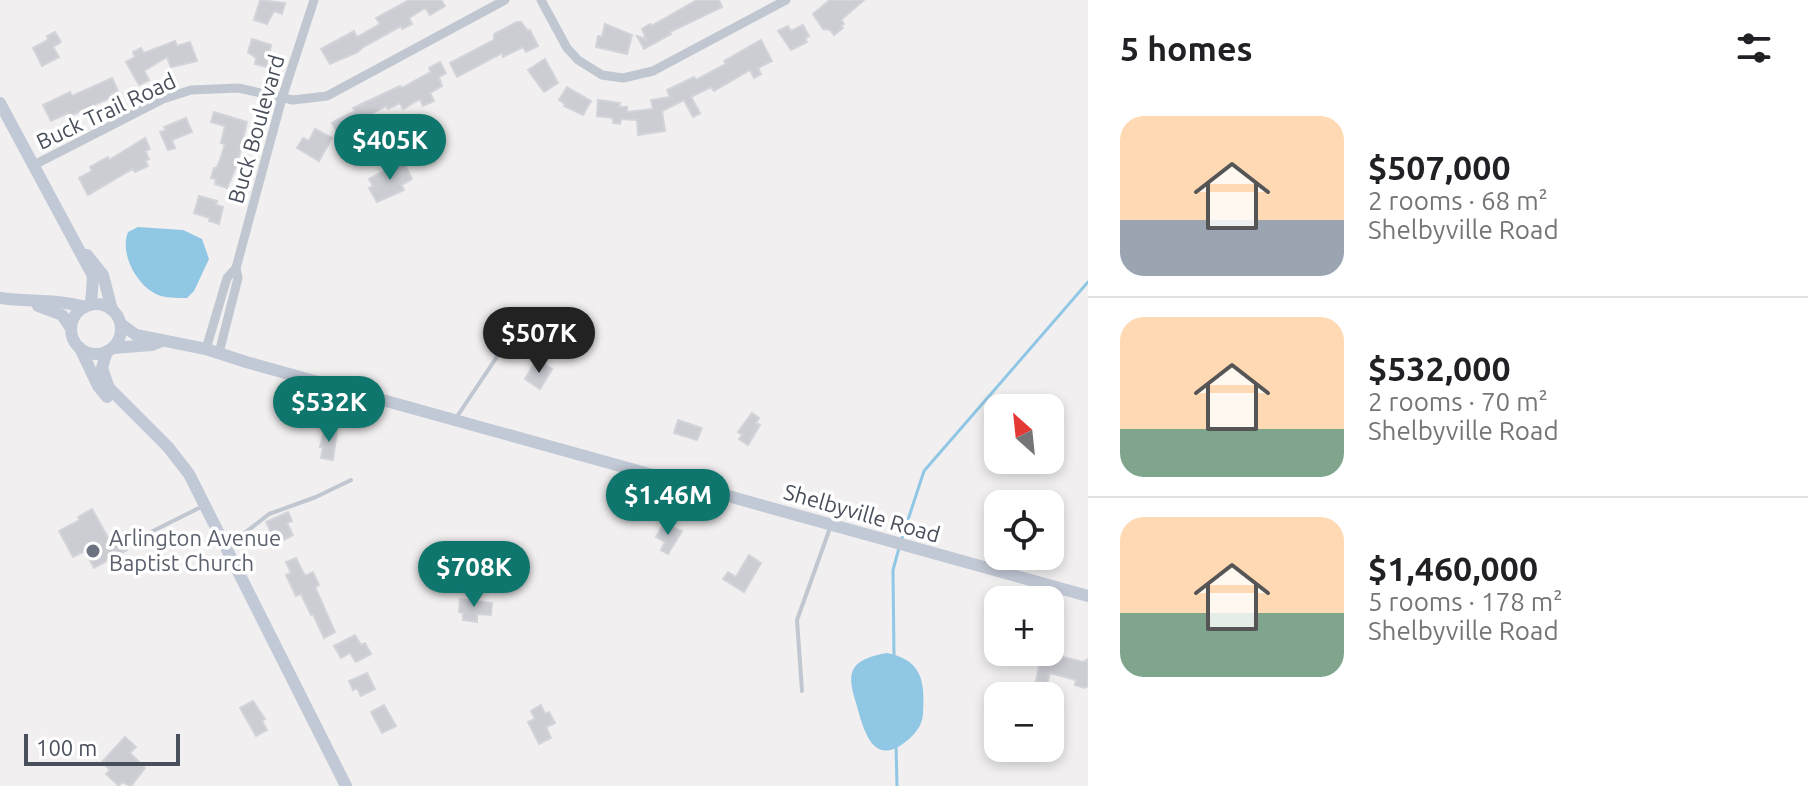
<!DOCTYPE html>
<html lang="en">
<head>
<meta charset="utf-8">
<style>
  :root { --surface:#fff; --page:#f2f2f2; --text:#202124; --muted:#757577; --line:#e0e0e0; --accent:#0f766e }
  body { margin:0; font-family:Ubuntu,sans-serif; background:var(--page); color:var(--text); height:100vh; display:flex; flex-direction:column; font-size:30px; white-space:nowrap }
  * { box-sizing:border-box; margin:0 }
  p { font-size:26px; color:var(--muted) }
  .icon { flex:none; width:44px; height:44px; fill:none; stroke:currentColor; stroke-width:2; stroke-linecap:round; stroke-linejoin:round }
  .map { position:relative; flex:1; overflow:hidden }
  .details { display:flex; flex-direction:column; background:var(--surface); width:720px }
  .details>* { flex:none }
  .needle { width:52px; rotate:333deg }
  .fabs { position:absolute; left:984px; top:394px; display:grid; gap:16px }
  .fabs a { display:grid; place-items:center; width:80px; height:80px; border-radius:16px; background:var(--surface); box-shadow:0 4px 12px #0003; font-size:40px }
  .scale { position:absolute; left:24px; bottom:20px; width:156px; box-sizing:border-box; padding-left:8px; border:4px solid #484f5b; border-top:0; font-size:22px; line-height:28px; white-space:nowrap; color:#484f5b; -webkit-text-stroke:6px #fff; paint-order:stroke }
  .price { position:absolute; translate:-50% -68px; padding:0 18px; border-radius:28px; background:var(--accent); color:#fff; font-size:26px; line-height:52px; filter:drop-shadow(0 2px 4px #0008) }
  .price::after { content:''; position:absolute; left:50%; top:48px; width:24px; height:18px; margin-left:-12px; background:inherit; clip-path:polygon(0 0,100% 0,50% 100%) }
  .price.selected { background:#222; color:#fff }
  ul { padding:0; list-style:none }
  li { display:flex; align-items:center; gap:24px; height:200px; padding:0 32px }
  li+li { border-top:2px solid var(--line) }
  li span { display:grid; place-items:center; flex:none; width:224px; height:160px; border-radius:24px; color:#555 }
  li>.icon { margin-inline-start:auto }
  span .icon { width:96px; height:96px; fill:#fffc; stroke-width:1 }
  li b { font-size:34px }
  h2 { display:flex; justify-content:space-between; align-items:center; height:96px; padding:0 32px; font-size:34px }
  main { display:flex; flex:1; min-height:0 }
  .map>svg:first-child { display:block }
</style>
</head>
<body>
<main>
<div class="map">
<svg width="1088" height="786" viewBox="0 0 1088 786">
  <rect width="100%" height="100%" fill="#f1efef"/>
  <g fill="#90c7e5">
    <path d="M138,227L183,230L202,239L209,259L194,291L187,298C179,298 169,298 161,296C138,289 119,254 128,232Z"/>
    <path d="M887,653C922,660 925,681 923,713C923,723 917,732 909,739C877,767 866,739 858,710C855,698 847,680 854,668C861,658 876,655 887,653Z"/>
  </g>
  <g fill="none" stroke-linecap="round" stroke-linejoin="round">
    <g stroke="#90c7e5" stroke-width="3">
      <polyline points="901,541 924,471 1088,282"/>
      <polyline points="894,656 893,570 899,548"/>
      <polyline points="896,744 897,786"/>
    </g>
  </g>
  <g fill="#cccdd3" stroke="#d3d4da" stroke-width="2">
    <polygon points="260,0 285,3 282,14 274,11 267,24 254,20"/>
    <polygon points="409,0 441,0 445,6 430,15 425,8 409,18 412,24 402,29 401,26 363,47 358,52 330,64 321,49 354,31 357,37 380,24 376,18"/>
    <polygon points="697,0 719,0 722,7 670,32 671,34 644,49 637,36 646,39 642,29 650,24 651,26"/>
    <polygon points="830,0 864,0 841,20 844,24 841,26 843,28 834,35 830,30 823,29 813,14"/>
    <polygon points="517,22 521,22 528,31 530,30 538,46 526,52 523,47 503,57 502,53 457,77 450,63 494,40 494,34"/>
    <polygon points="605,24 632,35 627,54 596,47 598,36 602,37"/>
    <polygon points="803,25 809,36 805,38 807,42 791,50 778,31 788,26 791,31"/>
    <polygon points="55,32 61,42 53,47 59,57 42,66 33,48 48,40 47,36"/>
    <polygon points="252,39 271,45 267,67 255,64 256,58 248,52"/>
    <polygon points="761,40 772,61 758,68 761,74 754,78 750,70 714,91 711,87 691,97 700,113 693,117 684,100 662,111 665,131 638,135 637,120 621,119 620,124 613,123 613,118 597,116 598,100 620,103 619,107 627,107 627,112 653,109 651,100 670,97 667,90 694,77 696,80 726,64 724,61"/>
    <polygon points="175,41 177,46 190,42 197,61 171,67 167,57 144,71 149,80 139,85 126,62 135,57 133,52 141,48 144,53"/>
    <polygon points="545,59 558,83 544,92 528,70"/>
    <polygon points="440,62 446,73 439,77 442,86 430,93 434,101 423,106 420,99 403,109 400,103 388,109 386,106 368,116 370,120 339,136 332,123 355,111 353,108 400,86 402,88 431,72 429,68"/>
    <polygon points="112,78 118,91 111,94 112,97 70,116 68,113 51,121 43,105 70,92 72,96"/>
    <polygon points="567,87 591,101 583,115 564,106 565,104 559,100"/>
    <polygon points="214,112 247,122 237,165 227,188 215,184 216,179 211,178 214,168 216,169 220,160 225,144 221,143 225,126 211,122"/>
    <polygon points="186,118 192,132 172,140 175,148 168,150 160,132 166,130 164,127"/>
    <polygon points="315,129 332,138 319,161 297,148 303,138 309,141"/>
    <polygon points="145,138 150,149 145,151 149,159 145,161 148,166 135,172 133,169 127,172 88,195 79,178 92,171 90,167 108,157 109,160"/>
    <polygon points="403,161 412,179 401,185 404,190 377,202 369,188 373,186 369,179"/>
    <polygon points="199,196 217,201 216,205 223,207 219,224 209,221 210,218 194,213"/>
    <polygon points="541,362 552,369 540,389 525,379 534,364 538,367"/>
    <polygon points="752,413 759,418 756,423 760,425 748,445 739,439 742,435 738,432"/>
    <polygon points="678,420 702,428 697,440 674,433"/>
    <polygon points="325,428 337,430 333,460 321,458 323,447 320,447"/>
    <polygon points="92,509 110,541 120,536 127,550 94,568 85,551 73,557 59,531 80,520 78,517"/>
    <polygon points="288,512 292,521 287,523 293,535 276,544 274,538 269,540 265,533 270,530 266,522"/>
    <polygon points="664,524 682,531 668,554 661,550 665,542 656,537"/>
    <polygon points="749,555 761,563 744,592 723,579 728,572 736,577"/>
    <polygon points="296,558 305,576 313,572 319,585 315,587 335,632 324,638 313,614 311,615 301,594 296,596 286,575 291,573 286,562"/>
    <polygon points="460,599 492,603 491,615 477,614 477,622 463,620 463,613 459,612"/>
    <polygon points="355,635 361,645 365,643 371,654 356,662 350,653 341,658 334,646"/>
    <polygon points="1042,652 1083,662 1088,659 1088,686 1085,688 1075,685 1076,680 1050,673 1047,684 1036,681"/>
    <polygon points="367,673 375,689 361,696 357,688 353,690 349,681"/>
    <polygon points="253,701 265,719 262,721 267,730 256,736 240,708"/>
    <polygon points="384,705 396,726 382,733 371,712"/>
    <polygon points="541,705 545,714 549,712 555,723 546,727 551,738 539,744 528,722 535,719 531,711"/>
    <polygon points="125,737 136,747 130,753 145,768 131,786 122,782 119,786 106,774 110,770 102,762"/>
  </g>
  <g fill="none" stroke-linecap="round" stroke-linejoin="round">
    <g stroke="#c0c7d0" stroke-width="4">
      <polyline points="456,418 525,315"/>
      <polyline points="137,539 203,506"/>
      <polyline points="228,546 269,514 316,497 351,480"/>
      <polyline points="802,691 797,620 830,528"/>
    </g>
    <g stroke="#c0c7d0" stroke-width="9">
      <polyline points="541,0 567,48 578,60 602,75 623,78 653,71 786,0"/>
      <polyline points="32,166 163,99 191,90 238,88 293,100 327,96 505,0"/>
      <polyline points="236,268 282,98 314,0"/>
      <polyline points="206,349 227,278 236,268 238,278 219,353"/>
    </g>
    <g stroke="#c2c9d6" stroke-width="12">
      <polyline points="0,103 93,276 91,305"/>
      <polyline points="87,255 103,275 112,310"/>
      <path d="M0,298C28,302 58,299 85,307"/>
      <circle cx="96" cy="329" r="25"/>
      <polyline points="38,306 62,315 71,328"/>
      <polyline points="121,324 136,335 206,349 246,362 1088,596"/>
      <polyline points="80,348 98,386 107,397"/>
      <polyline points="113,348 152,345 162,341"/>
      <polyline points="107,351 102,368 109,388 168,447 189,474 346,786"/>
    </g>
  </g>
  <circle fill="#6b7280" stroke="#fff" stroke-width="3" cx="93" cy="551" r="8"/>
  <g text-anchor="middle" stroke-width="7" stroke-linejoin="round" paint-order="stroke">
    <g font-size="22" fill="#484f5b" stroke="#fff">
      <text transform="translate(106 111) rotate(-25)" y="8">Buck Trail Road</text>
      <text transform="translate(256 129) rotate(-74)" y="8">Buck Boulevard</text>
      <text transform="translate(862 513) rotate(16)" y="8">Shelbyville Road</text>
    </g>
    <g font-size="22" fill="#5b616d" stroke="#fff" text-anchor="start">
      <text x="109" y="546">Arlington Avenue<tspan x="109" dy="25">Baptist Church</tspan></text>
    </g>
  </g>
</svg>
<div class="fabs">
<a><svg class="needle" viewBox="-14 -14 28 28"><path d="M0-13l5 13h-10z" fill="#e53935"/><path d="M0 13l5-13h-10z" fill="#757577"/></svg></a>
<a><svg class="icon" aria-label="locate" viewBox="0 0 24 24"><circle cx="12" cy="12" r="6"/><path d="M12 2v4M12 18v4M2 12h4M18 12h4"/></svg></a>
<a>+</a>
<a>−</a>
</div>
<div class="scale">100 m</div>
<b class="price" style="left:390px;top:182px">$405K</b>
<b class="price selected" style="left:539px;top:375px">$507K</b>
<b class="price" style="left:329px;top:444px">$532K</b>
<b class="price" style="left:668px;top:537px">$1.46M</b>
<b class="price" style="left:474px;top:609px">$708K</b>
</div>
<section class="details">
<h2>5 homes<svg class="icon" aria-label="filters" viewBox="0 0 24 24"><path d="M4 7h16M4 17h16"/><circle cx="9" cy="7" r="2"/><circle cx="15" cy="17" r="2"/></svg></h2>
<ul>
<li><span style="background:linear-gradient(#ffd9b3 65%,#9aa5b1 0)"><svg class="icon" aria-label="home" viewBox="0 0 24 24"><path d="M3 11l9-7 9 7M6 9v11h12V9"/></svg></span><div><b>$507,000</b><p>2 rooms · 68 m²</p><p>Shelbyville Road</p></div></li>
<li><span style="background:linear-gradient(#ffd9b3 70%,#7fa58c 0)"><svg class="icon" aria-label="home" viewBox="0 0 24 24"><path d="M3 11l9-7 9 7M6 9v11h12V9"/></svg></span><div><b>$532,000</b><p>2 rooms · 70 m²</p><p>Shelbyville Road</p></div></li>
<li><span style="background:linear-gradient(#ffd9b3 60%,#7fa58c 0)"><svg class="icon" aria-label="home" viewBox="0 0 24 24"><path d="M3 11l9-7 9 7M6 9v11h12V9"/></svg></span><div><b>$1,460,000</b><p>5 rooms · 178 m²</p><p>Shelbyville Road</p></div></li>
</ul>
</section>
</main>
</body>
</html>
